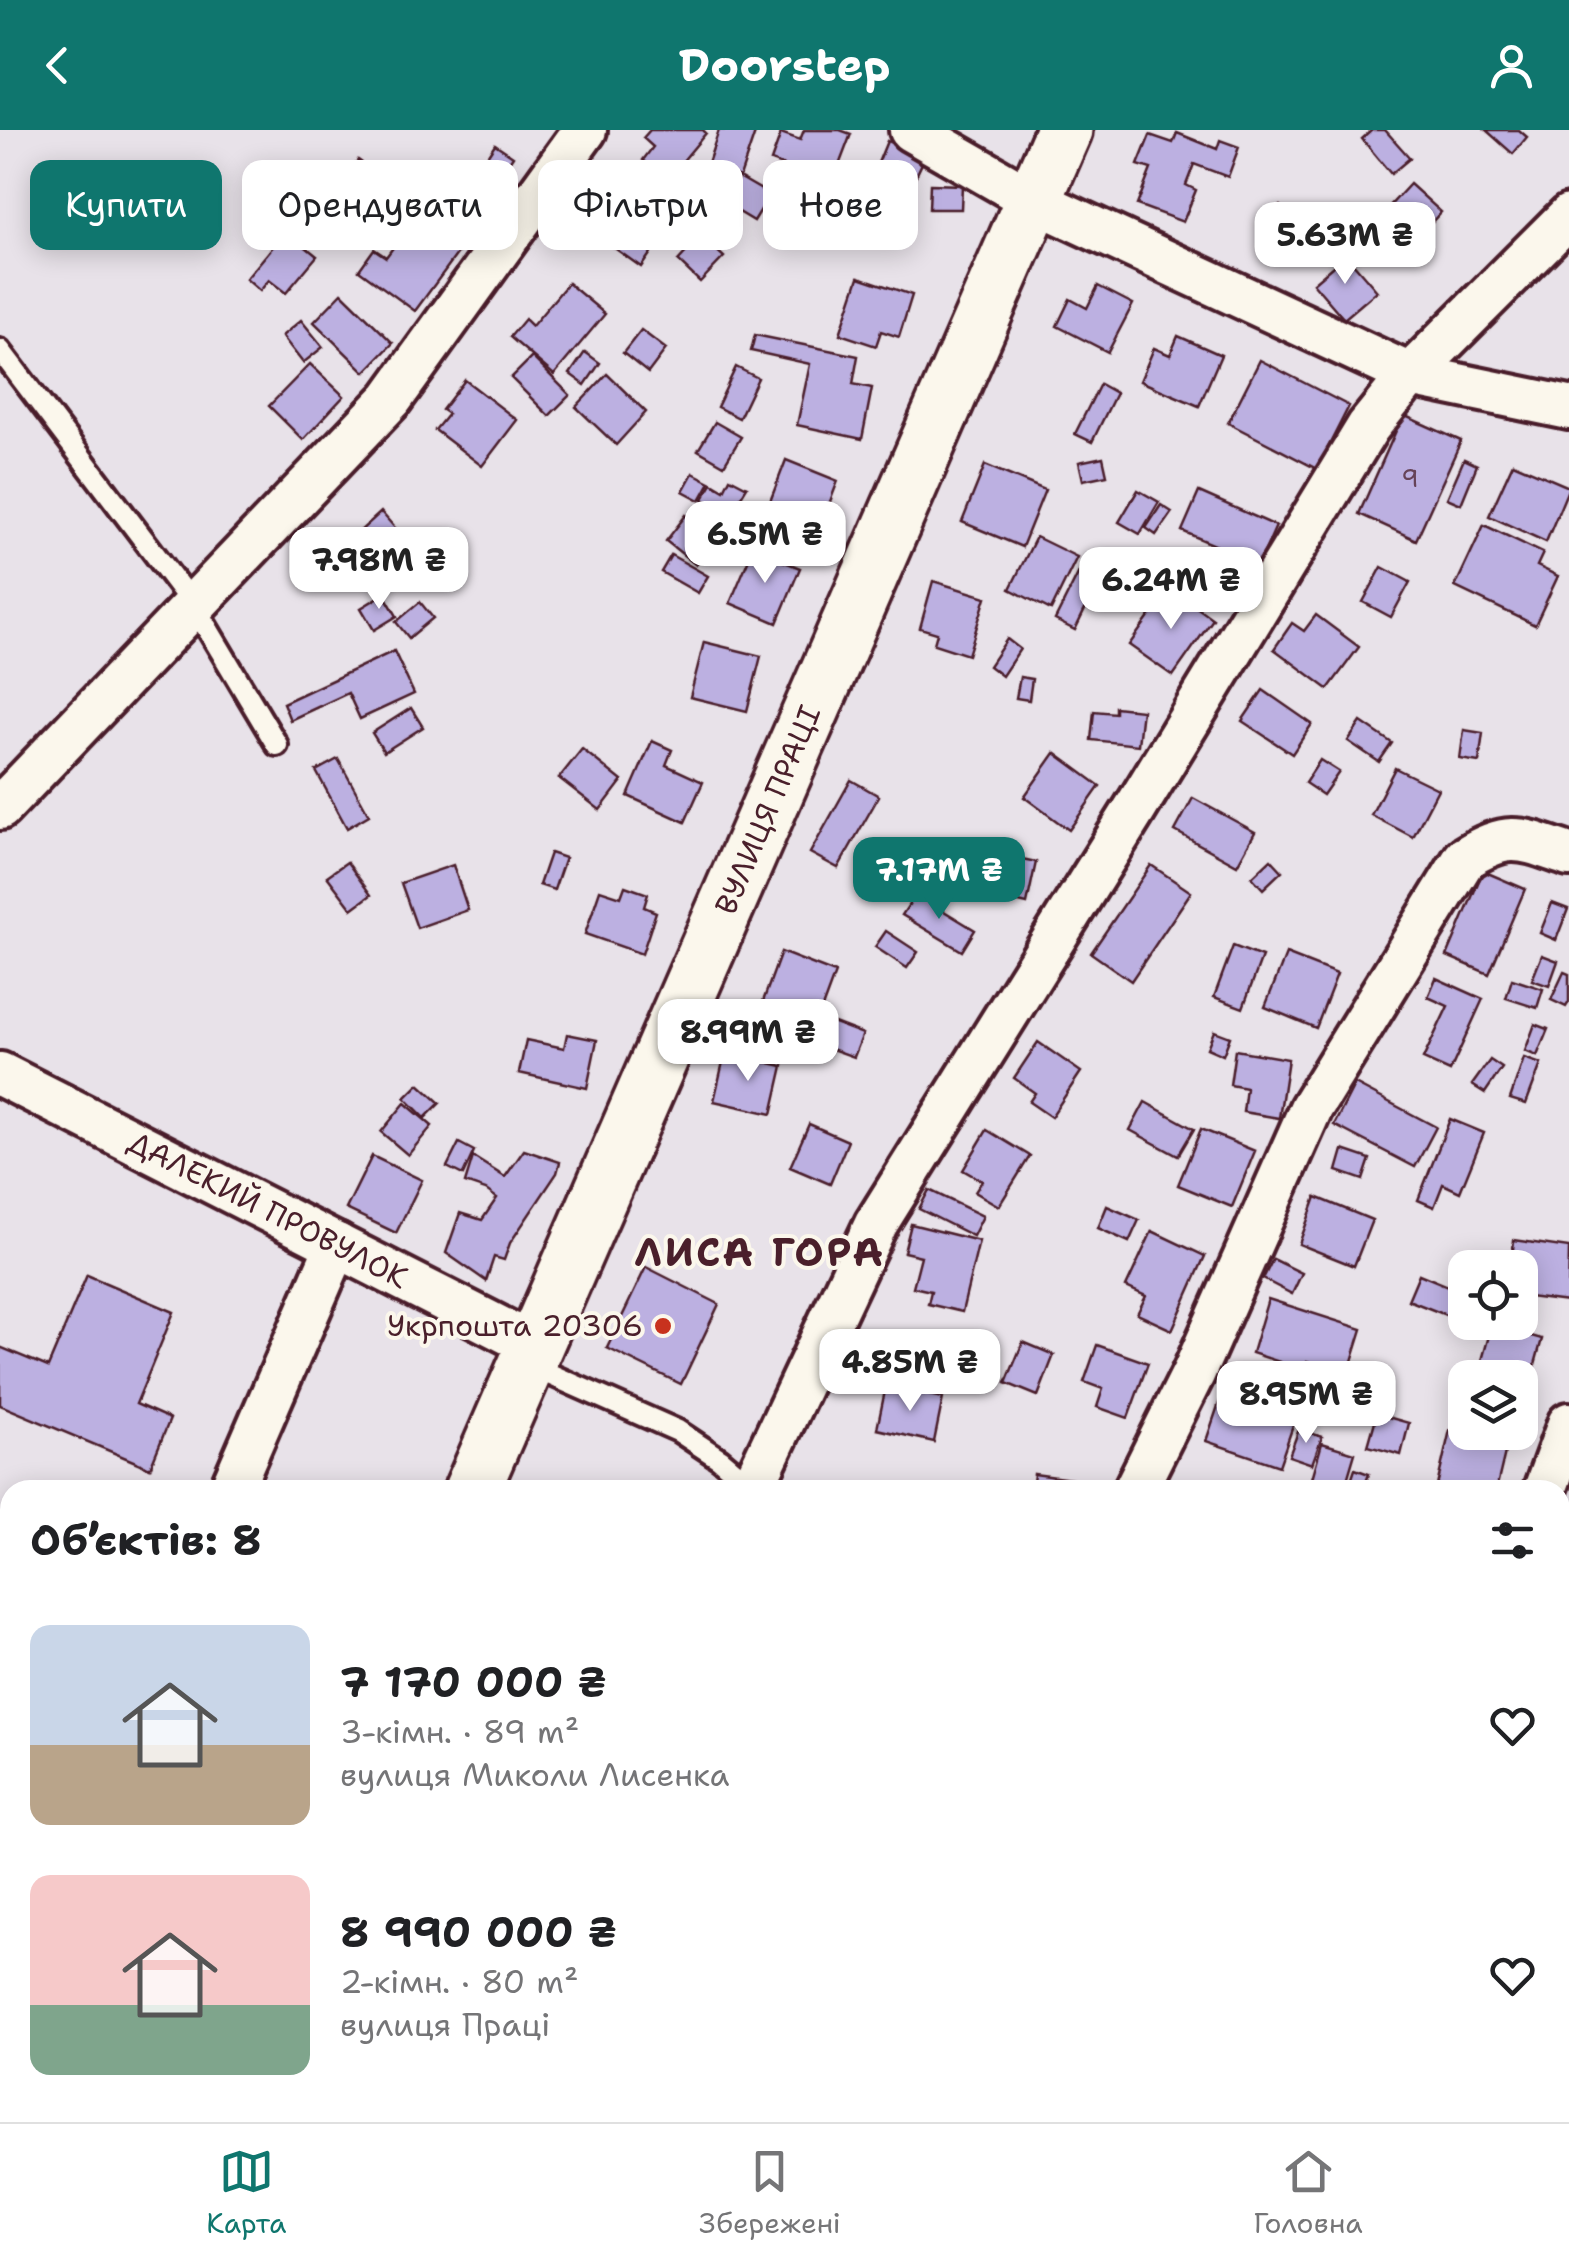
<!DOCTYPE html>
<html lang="uk">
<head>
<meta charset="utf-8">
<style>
  :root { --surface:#fff; --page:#f2f2f2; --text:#202124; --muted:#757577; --line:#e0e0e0; --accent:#0f766e }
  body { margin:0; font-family:"Shantell Sans",sans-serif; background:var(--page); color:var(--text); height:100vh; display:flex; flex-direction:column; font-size:38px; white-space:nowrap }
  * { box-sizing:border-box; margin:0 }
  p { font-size:32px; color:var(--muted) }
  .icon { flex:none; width:55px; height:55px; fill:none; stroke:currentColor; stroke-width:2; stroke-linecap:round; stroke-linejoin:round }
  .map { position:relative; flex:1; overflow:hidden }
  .sheet { position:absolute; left:0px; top:1350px; width:1570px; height:642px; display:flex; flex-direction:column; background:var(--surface); border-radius:30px 30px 0 0; box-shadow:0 5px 25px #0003 }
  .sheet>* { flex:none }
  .banner { position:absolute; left:30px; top:30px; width:1000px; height:90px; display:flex; gap:20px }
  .buttons { position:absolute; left:1448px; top:1120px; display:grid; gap:20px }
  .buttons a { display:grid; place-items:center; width:90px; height:90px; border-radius:20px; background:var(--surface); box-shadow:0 5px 25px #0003; font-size:50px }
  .price { position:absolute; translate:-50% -85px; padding:0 22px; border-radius:20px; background:#fff; color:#222; font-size:32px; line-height:65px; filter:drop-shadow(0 2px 5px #0008) }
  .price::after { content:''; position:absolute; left:50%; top:60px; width:30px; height:22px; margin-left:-15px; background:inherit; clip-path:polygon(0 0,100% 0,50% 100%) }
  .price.active { background:var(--accent); color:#fff }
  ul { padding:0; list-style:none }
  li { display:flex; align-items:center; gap:30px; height:250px; padding:0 30px }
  li span { display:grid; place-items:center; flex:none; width:280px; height:200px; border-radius:20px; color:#555 }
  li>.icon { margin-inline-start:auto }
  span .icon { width:120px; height:120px; fill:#fffc; stroke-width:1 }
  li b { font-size:42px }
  h2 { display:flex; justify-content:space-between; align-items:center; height:120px; padding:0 30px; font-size:42px }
  .pill { padding:0 35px; border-radius:20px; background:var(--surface); box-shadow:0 5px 25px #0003; font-size:35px; line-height:90px }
  .pill.active { background:var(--accent); color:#fff }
  header { display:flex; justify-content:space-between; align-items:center; height:130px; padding:0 30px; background:var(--accent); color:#fff; font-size:45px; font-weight:700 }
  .dock { display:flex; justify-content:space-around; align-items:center; height:140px; border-top:2px solid var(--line); background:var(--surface); font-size:28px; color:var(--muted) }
  .dock a { display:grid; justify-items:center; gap:5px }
  .dock .active { color:var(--accent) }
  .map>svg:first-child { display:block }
</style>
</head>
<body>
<header><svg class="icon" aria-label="back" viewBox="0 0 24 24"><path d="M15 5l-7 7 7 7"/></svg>Doorstep<svg class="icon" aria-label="person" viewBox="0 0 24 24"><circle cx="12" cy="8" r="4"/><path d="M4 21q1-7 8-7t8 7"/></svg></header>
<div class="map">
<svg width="1569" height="1992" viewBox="0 0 1569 1992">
  <rect width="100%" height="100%" fill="#e8e2e9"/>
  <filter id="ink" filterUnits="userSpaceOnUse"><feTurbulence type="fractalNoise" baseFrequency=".01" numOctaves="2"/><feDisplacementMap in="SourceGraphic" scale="20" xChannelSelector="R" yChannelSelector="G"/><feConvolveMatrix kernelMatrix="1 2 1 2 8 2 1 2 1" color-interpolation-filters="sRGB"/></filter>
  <g filter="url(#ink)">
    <g fill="#bcb0e1" stroke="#4a1f2b" stroke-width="2.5">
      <polygon points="650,0 703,0 706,3 667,50 643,30 653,17 643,8"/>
      <polygon points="719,0 756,0 740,47 707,36"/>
      <polygon points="804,0 840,0 851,4 832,54 771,31 781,3 800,10"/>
      <polygon points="1372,0 1385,0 1410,28 1391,44 1362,9"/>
      <polygon points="1486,0 1519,0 1527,7 1513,24"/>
      <polygon points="1177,3 1217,19 1220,10 1239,17 1228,47 1194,34 1186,55 1196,60 1183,92 1137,75 1151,39 1138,35 1150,5 1173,13"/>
      <polygon points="887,11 924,29 914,50 878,33"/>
      <polygon points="495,14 513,26 492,58 474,46"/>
      <polygon points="358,30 387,51 373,71 398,87 383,108 330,71"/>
      <polygon points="739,47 770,65 754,91 724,73"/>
      <polygon points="930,54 962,55 961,79 929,79"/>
      <polygon points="1410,54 1441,82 1406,120 1375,92"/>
      <polygon points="633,60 674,90 641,137 599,107"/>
      <polygon points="792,61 819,71 810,96 783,85"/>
      <polygon points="1280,76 1306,97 1288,120 1261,98"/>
      <polygon points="415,88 460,120 415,181 359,140 374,119 386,127"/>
      <polygon points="286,101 317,126 286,163 269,150 260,161 246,149"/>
      <polygon points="701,106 724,127 700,152 678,131"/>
      <polygon points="1346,125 1377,161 1344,189 1313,153"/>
      <polygon points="859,147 912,165 899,207 881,201 876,216 840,204"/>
      <polygon points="568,153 605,184 554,245 510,207 525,189 532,196"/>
      <polygon points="1098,156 1133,174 1108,222 1057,196 1070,169 1087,178"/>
      <polygon points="342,163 393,213 365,242 314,192"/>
      <polygon points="301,190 323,217 303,233 282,206"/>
      <polygon points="641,200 666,219 648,243 623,223"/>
      <polygon points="755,205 858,226 853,254 872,258 862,309 797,295 810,234 751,221"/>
      <polygon points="1178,206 1221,225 1199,276 1140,251 1154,218 1170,225"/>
      <polygon points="585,222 600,233 585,255 570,244"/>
      <polygon points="532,227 570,265 549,286 511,248"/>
      <polygon points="1260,230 1349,276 1317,339 1228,293"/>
      <polygon points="310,234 344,266 303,310 269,276"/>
      <polygon points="736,237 758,248 739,288 717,277"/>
      <polygon points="607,244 646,282 616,315 576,277"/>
      <polygon points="465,250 517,290 482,336 435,300 448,284 442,280"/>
      <polygon points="1100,254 1116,263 1092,312 1075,304"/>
      <polygon points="1403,285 1461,311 1416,410 1359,384"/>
      <polygon points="715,292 741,307 724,335 698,320"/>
      <polygon points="1103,327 1107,345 1083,350 1079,332"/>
      <polygon points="1464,329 1477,335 1461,374 1447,368"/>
      <polygon points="786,330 838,351 819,400 789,387 785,396 764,387"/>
      <polygon points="1513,333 1569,357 1546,412 1489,386"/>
      <polygon points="985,335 1045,360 1022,417 962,392"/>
      <polygon points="693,343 710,352 700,370 683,361"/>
      <polygon points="730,348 747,357 730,385 703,369 712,353 724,360"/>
      <polygon points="1138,360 1159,372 1140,404 1119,392"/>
      <polygon points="1199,362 1276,396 1259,434 1182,401"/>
      <polygon points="1161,375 1172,382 1156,405 1146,398"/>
      <polygon points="381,382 410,415 365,454 337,422"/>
      <polygon points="686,385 716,409 696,435 666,411"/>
      <polygon points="1484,395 1543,423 1537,436 1558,446 1535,495 1455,457"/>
      <polygon points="1036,407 1077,427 1051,480 1010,459"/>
      <polygon points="753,419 800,438 777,493 730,473"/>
      <polygon points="671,425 708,446 698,463 661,442"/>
      <polygon points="1382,437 1410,452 1391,487 1363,472"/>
      <polygon points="1081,438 1101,447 1075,500 1055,490"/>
      <polygon points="933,451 986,467 968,525 934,514 937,503 920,498"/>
      <polygon points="1170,458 1213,489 1173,546 1129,515"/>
      <polygon points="384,464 397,486 374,500 361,478"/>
      <polygon points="420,472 433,488 409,508 396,492"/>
      <polygon points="1316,485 1359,517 1328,559 1274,519 1292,493 1304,501"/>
      <polygon points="1007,509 1020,519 1002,546 989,536"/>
      <polygon points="704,512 761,526 747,581 690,567"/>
      <polygon points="394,521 414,564 360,589 348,563 290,590 283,573"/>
      <polygon points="1020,547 1032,549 1029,570 1016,568"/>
      <polygon points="1263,560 1312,594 1292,624 1242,591"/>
      <polygon points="1115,577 1142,580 1138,615 1091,610 1094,581 1115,583"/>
      <polygon points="411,578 423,597 384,622 372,603"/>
      <polygon points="1361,592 1392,613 1379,632 1348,611"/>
      <polygon points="1464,600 1483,603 1479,632 1460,629"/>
      <polygon points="652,611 672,620 666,635 703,652 685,692 628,666"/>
      <polygon points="582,619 622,651 600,680 559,648"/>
      <polygon points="1055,623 1100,656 1069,700 1024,667"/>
      <polygon points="338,629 369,685 347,698 316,641"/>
      <polygon points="1320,630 1339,642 1323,665 1305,653"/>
      <polygon points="1395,638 1438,659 1413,707 1371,685"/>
      <polygon points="851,650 879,666 838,738 810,723"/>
      <polygon points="1193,668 1255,702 1237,735 1175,701"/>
      <polygon points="985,721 1036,732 1027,774 976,762"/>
      <polygon points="550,723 565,728 554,760 539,755"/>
      <polygon points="1271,729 1282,741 1263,759 1252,747"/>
      <polygon points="347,732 371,765 352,779 327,746"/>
      <polygon points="453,735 468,780 417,798 401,753"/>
      <polygon points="1151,735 1191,762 1131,851 1091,823"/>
      <polygon points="1483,741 1525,759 1489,844 1447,826"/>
      <polygon points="625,756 648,764 644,777 656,782 642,824 585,804 600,760 621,767"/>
      <polygon points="916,764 975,800 962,821 902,785"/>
      <polygon points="1552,773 1568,779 1556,810 1540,803"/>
      <polygon points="886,801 918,822 907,838 875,817"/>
      <polygon points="1233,816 1262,827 1243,878 1214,867"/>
      <polygon points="781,822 835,843 811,908 757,888"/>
      <polygon points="1286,824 1337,844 1316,898 1265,877"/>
      <polygon points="1542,825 1558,831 1549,856 1532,850"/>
      <polygon points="1564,842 1569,844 1569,872 1566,877 1551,870"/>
      <polygon points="1436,848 1483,869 1450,941 1423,929 1448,876 1428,867"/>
      <polygon points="1512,849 1543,859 1537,878 1506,868"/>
      <polygon points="821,888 863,904 854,927 812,912"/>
      <polygon points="1535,894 1548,899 1537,926 1525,921"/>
      <polygon points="1214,901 1230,907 1223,925 1207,918"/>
      <polygon points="567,904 597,910 587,958 519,943 526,910 564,918"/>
      <polygon points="1038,912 1081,942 1051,987 1029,972 1035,963 1014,948"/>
      <polygon points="1235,920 1288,929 1279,988 1243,982 1246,958 1230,955"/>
      <polygon points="725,923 783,936 772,984 714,971"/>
      <polygon points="1524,928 1541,934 1526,974 1510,969"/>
      <polygon points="1490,930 1502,938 1485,963 1472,955"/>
      <polygon points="419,954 440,973 425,988 405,968"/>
      <polygon points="1355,954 1436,997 1415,1037 1334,995"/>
      <polygon points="1145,972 1194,999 1178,1026 1130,1000"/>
      <polygon points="405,973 432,996 408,1025 381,1002"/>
      <polygon points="1450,989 1484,1003 1460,1062 1443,1054 1434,1077 1418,1070"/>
      <polygon points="809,994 848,1011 830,1054 790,1037"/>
      <polygon points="1201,999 1255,1021 1232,1077 1178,1055"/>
      <polygon points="987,1000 1030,1026 999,1076 975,1062 982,1051 963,1040"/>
      <polygon points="459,1013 474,1021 463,1045 447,1037"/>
      <polygon points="524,1020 560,1032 557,1043 510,1113 504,1130 494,1127 486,1151 446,1123 460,1083 482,1090 497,1068 486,1060 465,1053 473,1027 505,1047"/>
      <polygon points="1343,1020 1370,1029 1363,1050 1337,1041"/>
      <polygon points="372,1026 422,1050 396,1103 346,1079"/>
      <polygon points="929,1060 983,1086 973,1106 919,1079"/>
      <polygon points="1316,1067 1372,1090 1354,1136 1299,1114"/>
      <polygon points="1107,1076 1139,1090 1129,1112 1098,1098"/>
      <polygon points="911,1094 979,1111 962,1182 928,1174 931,1161 913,1157 921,1126 904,1122"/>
      <polygon points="1152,1101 1205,1126 1172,1200 1137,1184 1146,1166 1126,1157"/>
      <polygon points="1514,1110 1569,1118 1568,1172 1520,1166 1520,1138 1511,1138"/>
      <polygon points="1273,1129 1302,1143 1292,1164 1263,1149"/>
      <polygon points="646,1137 719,1174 681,1254 607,1218"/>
      <polygon points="1419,1144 1465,1163 1456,1189 1408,1170"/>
      <polygon points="87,1145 174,1182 136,1274 170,1289 150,1338 0,1275 0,1217 48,1237"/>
      <polygon points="1268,1169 1362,1199 1348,1244 1307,1231 1304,1240 1252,1223"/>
      <polygon points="1492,1195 1542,1209 1527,1263 1520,1262 1520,1248 1477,1248"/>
      <polygon points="1023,1212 1054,1225 1038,1266 1006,1253"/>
      <polygon points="1097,1215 1148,1233 1128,1288 1097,1277 1103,1259 1084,1252"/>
      <polygon points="1355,1246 1375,1255 1361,1286 1341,1276"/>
      <polygon points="886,1256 943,1268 934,1312 877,1299"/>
      <polygon points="1221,1267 1294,1293 1279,1336 1206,1311"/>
      <polygon points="1377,1284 1409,1293 1401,1325 1368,1316"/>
      <polygon points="1299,1299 1322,1307 1312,1334 1289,1326"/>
      <polygon points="1450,1300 1507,1314 1496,1360 1436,1360"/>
      <polygon points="1322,1313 1355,1323 1344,1360 1309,1359"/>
      <polygon points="1355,1339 1369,1344 1363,1360 1348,1360"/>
      <polygon points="1034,1344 1087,1351 1086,1360 1032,1360"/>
      <polygon points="1560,1498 1569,1499 1569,1567 1560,1566"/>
      <polygon points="1560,1646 1569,1648 1569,1705 1561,1764"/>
      <polygon points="1560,1950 1565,1951 1562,1963 1569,1964 1569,1992 1532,1992 1534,1982 1560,1982"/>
      <polygon points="547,1982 587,1982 582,1992 541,1992"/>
      <polygon points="936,1982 983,1982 979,1992 932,1992"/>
      <polygon points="1146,1982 1192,1982 1189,1992 1143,1992"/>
      <polygon points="1302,1982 1349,1982 1352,1984 1349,1992 1300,1992"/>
      <polygon points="1455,1982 1531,1982 1530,1992 1484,1992 1454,1987"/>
    </g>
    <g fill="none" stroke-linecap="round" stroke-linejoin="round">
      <g stroke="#4a1f2b" stroke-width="28">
        <g id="lane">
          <polyline points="0,220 194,476 277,615"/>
          <polyline points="529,1235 678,1301 720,1329 753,1357"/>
        </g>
      </g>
      <g stroke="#4a1f2b" stroke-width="50">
        <g id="street">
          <polyline points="911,0 1033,70 1410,245 1569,278"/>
          <polyline points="0,678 391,269 585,0"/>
          <polyline points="0,944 535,1216"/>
          <polyline points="231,1360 337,1115"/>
          <polyline points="751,1360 876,1094 1135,679 1368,297 1410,245 1569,86"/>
          <path d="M1135,1360L1194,1242L1311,978L1465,728C1510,700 1522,709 1569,725"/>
          <polyline points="1545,1360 1569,1294"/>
          <polyline points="1560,1438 1569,1435"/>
          <polyline points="0,1673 10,1678"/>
          <polyline points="1560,1916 1569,1918"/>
          <polyline points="707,1982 730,1992"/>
          <polyline points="631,1992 635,1982"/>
          <polyline points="1403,1992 1406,1982"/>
        </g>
      </g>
      <g stroke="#4a1f2b" stroke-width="62">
        <g id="secondary">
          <polyline points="472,1360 1064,0"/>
          <polyline points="199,1992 203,1982"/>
        </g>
      </g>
      <use href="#lane" stroke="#fbf7ec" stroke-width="20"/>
      <use href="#street" stroke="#fbf7ec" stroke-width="42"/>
      <use href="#secondary" stroke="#fbf7ec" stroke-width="55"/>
    </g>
  </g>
  <circle fill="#c8321e" stroke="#fbf7ec" stroke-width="4" cx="663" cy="1196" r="10"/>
  <g text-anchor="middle" stroke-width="8" stroke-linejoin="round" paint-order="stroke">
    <g font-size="25" fill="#664358">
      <text x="1410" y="357">9</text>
    </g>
    <g font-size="30" fill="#4a1f2b" stroke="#fbf7ec">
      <text transform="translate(768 680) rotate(-67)" y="10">ВУЛИЦЯ ПРАЦІ</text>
      <text transform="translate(268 1080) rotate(27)" y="10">ДАЛЕКИЙ ПРОВУЛОК</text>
    </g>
    <g font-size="30" fill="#4a1f2b" stroke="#fbf7ec" text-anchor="end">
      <text x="643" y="1206">Укрпошта 20306</text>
    </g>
    <g font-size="40" font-weight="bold" letter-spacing="2.5" fill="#4a1f2b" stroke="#fbf7ec">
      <text x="760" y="1136">ЛИСА ГОРА</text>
    </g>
  </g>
</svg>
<div class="buttons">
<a><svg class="icon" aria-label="locate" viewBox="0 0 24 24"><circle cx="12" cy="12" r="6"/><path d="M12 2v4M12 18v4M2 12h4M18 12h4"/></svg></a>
<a><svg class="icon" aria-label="layers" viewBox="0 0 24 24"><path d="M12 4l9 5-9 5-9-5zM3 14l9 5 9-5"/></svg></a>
</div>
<b class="price" style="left:1345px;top:157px">5.63M ₴</b>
<b class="price" style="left:765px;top:456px">6.5M ₴</b>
<b class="price" style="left:379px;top:482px">7.98M ₴</b>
<b class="price" style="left:1171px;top:502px">6.24M ₴</b>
<b class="price active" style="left:939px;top:792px">7.17M ₴</b>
<b class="price" style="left:748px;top:954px">8.99M ₴</b>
<b class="price" style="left:910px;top:1284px">4.85M ₴</b>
<b class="price" style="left:1306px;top:1316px">8.95M ₴</b>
<div class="banner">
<a class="pill active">Купити</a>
<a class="pill">Орендувати</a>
<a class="pill">Фільтри</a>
<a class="pill">Нове</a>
</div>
<section class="sheet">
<h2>Об’єктів: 8<svg class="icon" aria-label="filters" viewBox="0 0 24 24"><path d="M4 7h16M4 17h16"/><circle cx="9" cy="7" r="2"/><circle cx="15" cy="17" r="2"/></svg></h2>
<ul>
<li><span style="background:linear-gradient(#c9d6e8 60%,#b9a48a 0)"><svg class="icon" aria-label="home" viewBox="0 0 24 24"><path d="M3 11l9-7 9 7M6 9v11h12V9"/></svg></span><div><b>7 170 000 ₴</b><p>3-кімн. · 89 m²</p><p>вулиця Миколи Лисенка</p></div><svg class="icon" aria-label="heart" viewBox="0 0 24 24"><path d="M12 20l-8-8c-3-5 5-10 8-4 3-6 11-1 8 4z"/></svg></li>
<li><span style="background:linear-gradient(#f6c9c9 65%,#7fa58c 0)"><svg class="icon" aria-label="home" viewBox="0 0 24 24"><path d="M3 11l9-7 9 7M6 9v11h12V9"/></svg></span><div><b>8 990 000 ₴</b><p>2-кімн. · 80 m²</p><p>вулиця Праці</p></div><svg class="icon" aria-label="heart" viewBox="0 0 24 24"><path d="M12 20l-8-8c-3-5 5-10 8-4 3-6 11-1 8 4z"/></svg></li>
</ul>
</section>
</div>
<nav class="dock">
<a class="active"><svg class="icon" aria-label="map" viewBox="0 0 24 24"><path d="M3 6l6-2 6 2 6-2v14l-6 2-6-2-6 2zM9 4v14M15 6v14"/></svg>Карта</a>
<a><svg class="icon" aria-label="saved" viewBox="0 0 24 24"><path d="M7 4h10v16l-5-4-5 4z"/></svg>Збережені</a>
<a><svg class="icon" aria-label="home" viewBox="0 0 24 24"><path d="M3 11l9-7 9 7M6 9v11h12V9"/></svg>Головна</a>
</nav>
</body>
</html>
